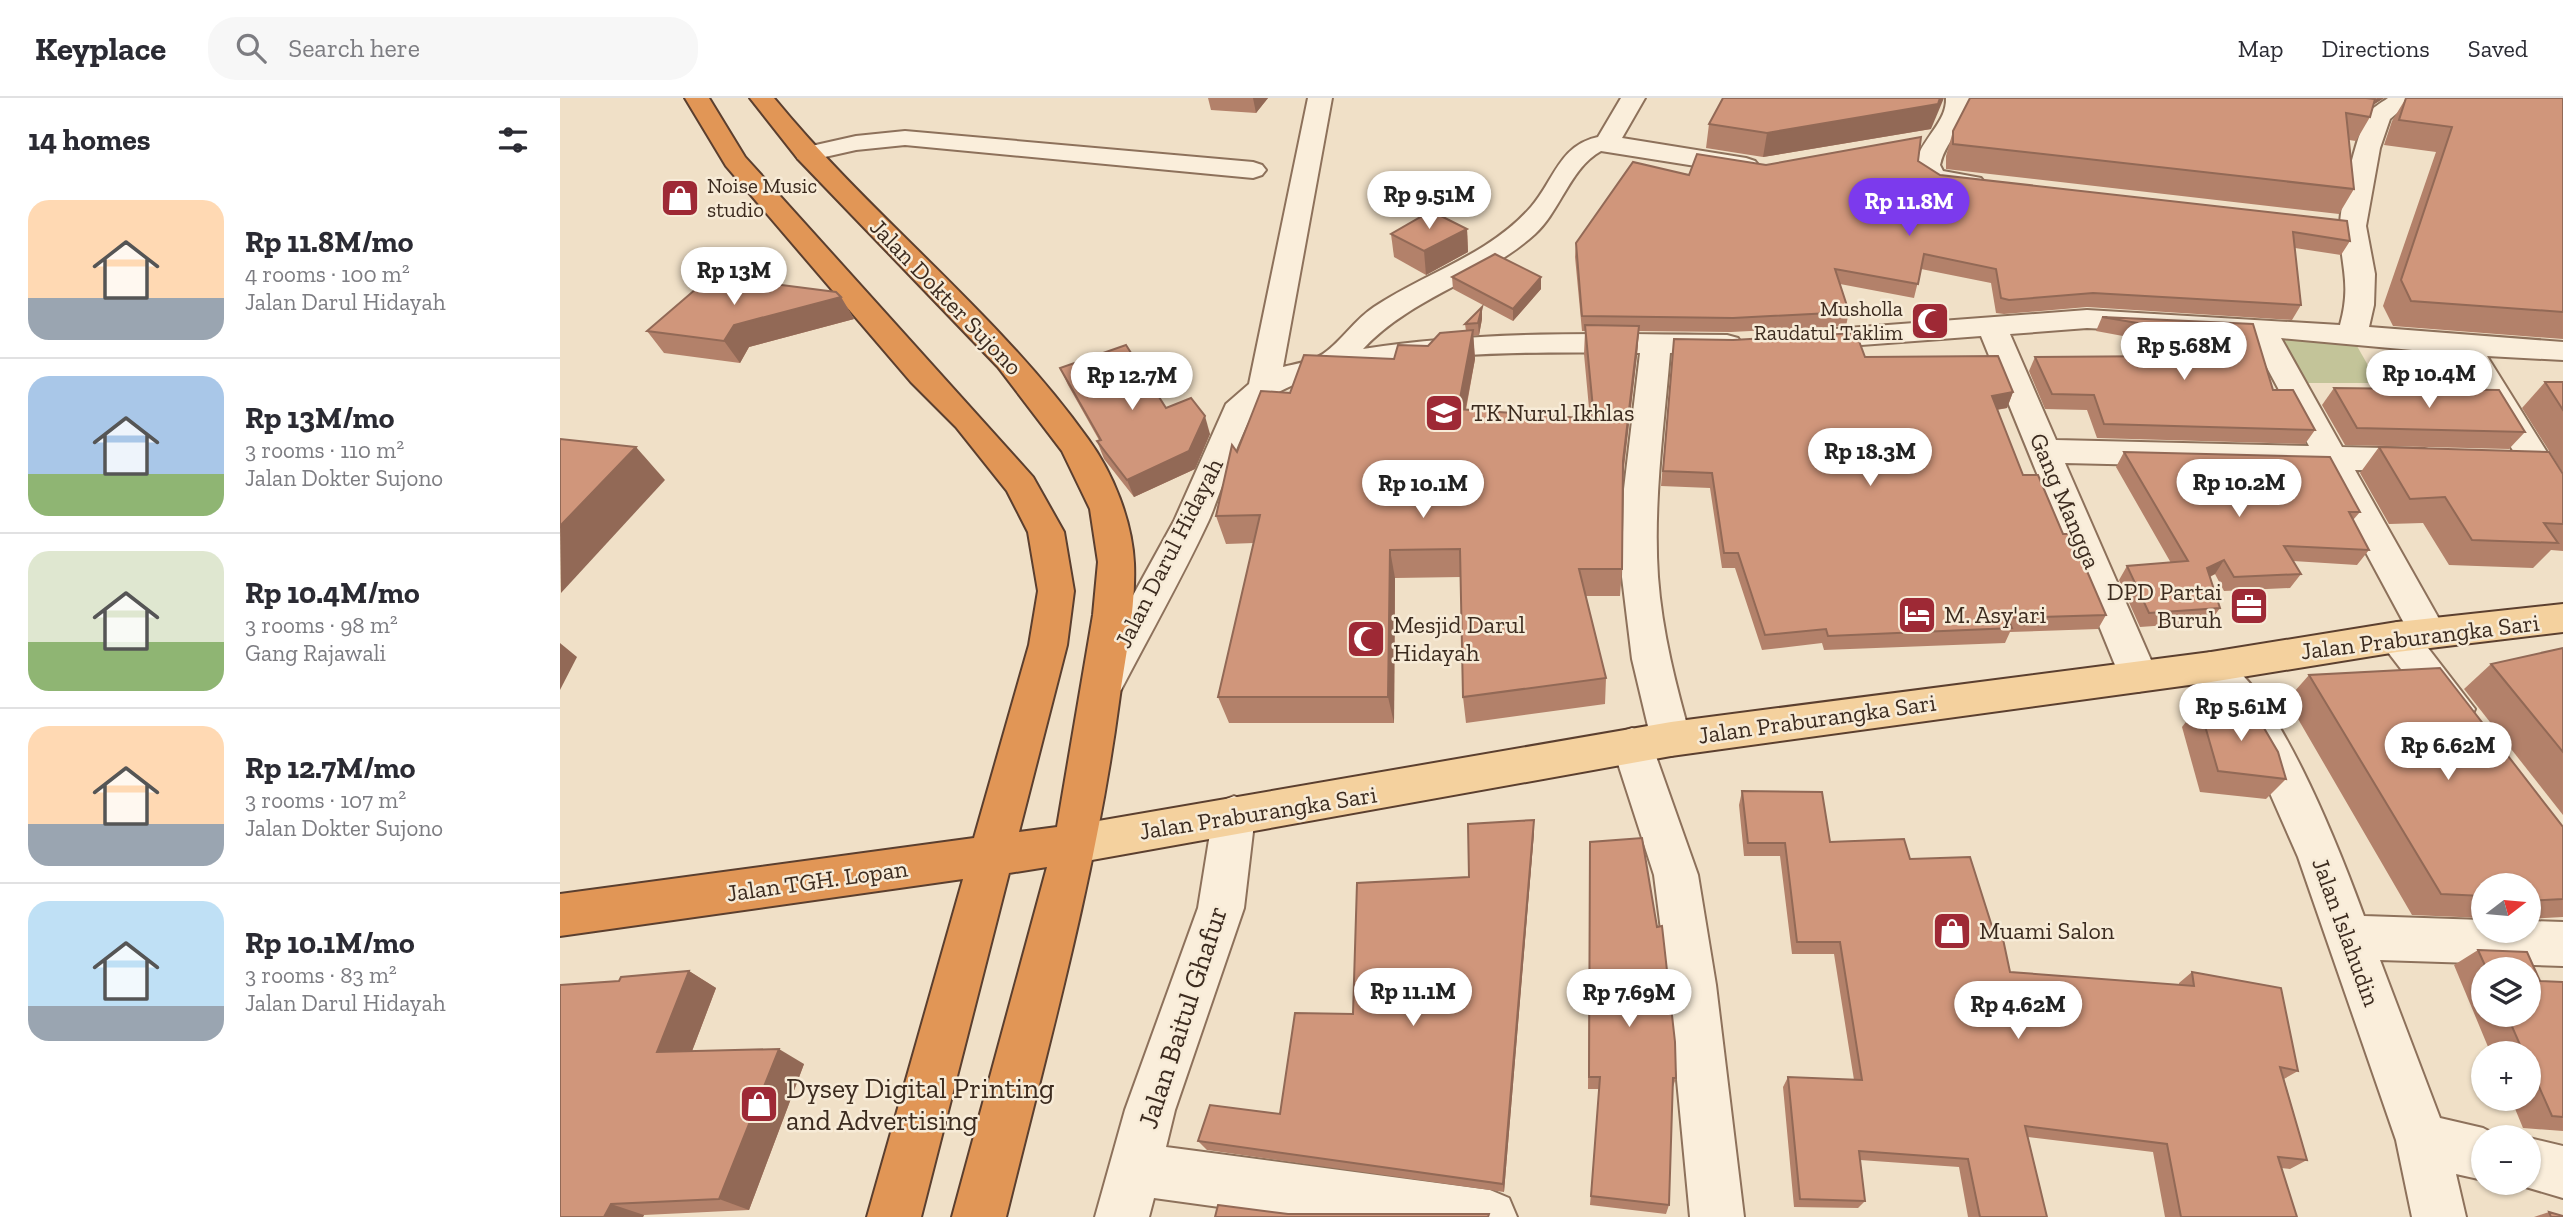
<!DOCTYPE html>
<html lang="en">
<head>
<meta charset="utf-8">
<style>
  :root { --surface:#fff; --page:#f7f7f7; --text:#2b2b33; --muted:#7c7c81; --line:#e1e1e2; --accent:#7c3aed }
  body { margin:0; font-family:"Zilla Slab",serif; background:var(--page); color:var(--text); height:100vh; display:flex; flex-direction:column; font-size:26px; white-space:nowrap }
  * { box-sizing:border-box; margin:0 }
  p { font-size:23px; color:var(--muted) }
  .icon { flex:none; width:38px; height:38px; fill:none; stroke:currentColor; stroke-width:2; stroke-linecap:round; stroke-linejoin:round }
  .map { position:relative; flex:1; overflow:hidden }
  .drawer { display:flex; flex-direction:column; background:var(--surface); width:560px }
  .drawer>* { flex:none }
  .needle { width:46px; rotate:74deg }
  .buttons { position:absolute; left:1911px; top:775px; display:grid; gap:14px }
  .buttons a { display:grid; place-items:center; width:70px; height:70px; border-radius:50%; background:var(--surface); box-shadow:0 2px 5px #0004; font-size:35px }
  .price { position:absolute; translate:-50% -60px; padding:0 16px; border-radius:24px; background:#fff; color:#222; font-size:23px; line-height:46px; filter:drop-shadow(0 2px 4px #0008) }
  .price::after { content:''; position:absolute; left:50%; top:42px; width:21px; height:16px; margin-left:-10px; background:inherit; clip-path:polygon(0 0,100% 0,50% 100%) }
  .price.active { background:var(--accent); color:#fff }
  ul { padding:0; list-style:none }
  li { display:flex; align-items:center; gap:21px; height:175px; padding:0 28px }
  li+li { border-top:2px solid var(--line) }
  li span { display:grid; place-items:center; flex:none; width:196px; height:140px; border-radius:21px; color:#555 }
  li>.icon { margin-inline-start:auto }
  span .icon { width:84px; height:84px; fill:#fffc; stroke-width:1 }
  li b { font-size:30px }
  h2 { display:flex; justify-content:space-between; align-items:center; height:84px; padding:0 28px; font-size:30px }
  header { display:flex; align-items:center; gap:42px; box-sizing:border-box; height:98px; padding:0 35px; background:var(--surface); border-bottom:2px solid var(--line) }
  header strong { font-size:33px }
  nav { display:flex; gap:38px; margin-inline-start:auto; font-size:24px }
  .search { width:490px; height:63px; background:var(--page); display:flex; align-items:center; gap:18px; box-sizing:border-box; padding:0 24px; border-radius:28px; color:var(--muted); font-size:26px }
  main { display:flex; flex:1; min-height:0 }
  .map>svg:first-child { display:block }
</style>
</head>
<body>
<header>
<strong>Keyplace</strong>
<div class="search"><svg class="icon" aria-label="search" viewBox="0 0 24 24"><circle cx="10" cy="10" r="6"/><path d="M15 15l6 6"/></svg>Search here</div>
<nav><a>Map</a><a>Directions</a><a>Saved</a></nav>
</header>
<main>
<section class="drawer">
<h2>14 homes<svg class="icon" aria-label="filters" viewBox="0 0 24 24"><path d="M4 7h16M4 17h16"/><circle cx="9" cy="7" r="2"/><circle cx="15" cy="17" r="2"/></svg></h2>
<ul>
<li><span style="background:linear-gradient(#ffd9b3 70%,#9aa5b1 0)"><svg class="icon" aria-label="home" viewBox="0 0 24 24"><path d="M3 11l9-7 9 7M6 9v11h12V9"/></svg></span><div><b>Rp 11.8M/mo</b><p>4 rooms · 100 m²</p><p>Jalan Darul Hidayah</p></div></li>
<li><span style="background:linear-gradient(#a9c7e8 70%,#8fb573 0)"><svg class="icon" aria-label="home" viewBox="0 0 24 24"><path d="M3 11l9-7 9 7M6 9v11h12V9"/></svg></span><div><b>Rp 13M/mo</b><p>3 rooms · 110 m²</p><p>Jalan Dokter Sujono</p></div></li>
<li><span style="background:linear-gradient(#dfe7d0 65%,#8fb573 0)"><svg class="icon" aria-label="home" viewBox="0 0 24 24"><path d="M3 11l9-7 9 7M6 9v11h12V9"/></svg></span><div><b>Rp 10.4M/mo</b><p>3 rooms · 98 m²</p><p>Gang Rajawali</p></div></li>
<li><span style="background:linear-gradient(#ffd9b3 70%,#9aa5b1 0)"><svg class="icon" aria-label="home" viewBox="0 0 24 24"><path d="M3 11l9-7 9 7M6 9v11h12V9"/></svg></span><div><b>Rp 12.7M/mo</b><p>3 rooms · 107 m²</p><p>Jalan Dokter Sujono</p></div></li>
<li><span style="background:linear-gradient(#bfe0f5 75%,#9aa5b1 0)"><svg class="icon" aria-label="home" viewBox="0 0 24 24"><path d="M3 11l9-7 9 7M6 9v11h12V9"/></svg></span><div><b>Rp 10.1M/mo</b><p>3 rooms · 83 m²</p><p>Jalan Darul Hidayah</p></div></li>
</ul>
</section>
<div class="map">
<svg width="2003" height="1119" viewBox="0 0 2003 1119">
  <rect width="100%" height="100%" fill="#f0e0c7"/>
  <polygon fill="#c3c499" points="1707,236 1793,241 1818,285 1736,285"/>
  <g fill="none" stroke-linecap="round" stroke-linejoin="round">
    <g stroke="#8d715b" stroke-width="4">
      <g id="minor">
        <path d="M748,0H772L723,269C735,266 753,263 763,256C782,243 794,222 814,209C865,175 929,157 971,109C994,83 999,47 1038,39L1061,0H1085L1062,40L1186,60L1195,63L1199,68L1195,73L1186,76L1041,53C1010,70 1001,112 975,136C923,183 851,199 803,251C923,232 1046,236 1167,237L1178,240L1182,246L1178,252L1110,255C1104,329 1093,404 1098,479C1102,534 1116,588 1131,641L1125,653L1111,658L1097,653L1091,641L1072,561L1062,479L1064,391L1080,255C994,254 757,248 697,310C684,324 659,399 649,422C622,480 590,536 561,592L547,597L533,592L527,581L614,423L666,306L689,286Z"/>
        <path d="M1386,0H1410C1411,30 1387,36 1380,67L1383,73L1421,80L1425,85L1421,90L1412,93L1364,84L1354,67C1363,39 1387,24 1386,0Z"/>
        <path d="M1828,0H1855L1830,21L1820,50L1806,128L1815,176L1814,207L1809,229L2003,244V262L1927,258L2003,380V420L1991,417L1896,256L1721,240L1782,349L1864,351L1876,354L1881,362L1876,370L1864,373L1795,372L1887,535L1881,545L1868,550L1915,611L1909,623L1895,627L1881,623L1824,549L1818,539L1824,529L1837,524L1845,527L1761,371L1505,365L1598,578L1592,589L1578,594L1564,589L1421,238L1248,251L1237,248L1233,242L1237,236L1248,233L1527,212L1780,227C1792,184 1780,168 1780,129C1780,106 1796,39 1807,18C1811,10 1821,5 1828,0ZM1527,230L1690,238L1749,348L1496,342L1450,236Z"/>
        <polygon points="345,33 693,64 702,67 706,72 702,77 693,80 345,47 296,52 247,63 238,61 235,56 238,51 296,38"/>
        <path d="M1651,554C1712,574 1782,758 1804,818L1923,822V833H1969V823L2003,824V868L1820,862L1880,1020L1923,1030L1942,1040H1923V1082L1896,1076L1906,1119H1852L1836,1042L1738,759L1702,677L1673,624L1632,569L1637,558Z"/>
        <polygon points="1072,630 1086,635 1092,647 1138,777 1156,887 1184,1119 1130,1119 1108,887 1094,777 1052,647 1058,635"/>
        <polygon points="674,698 689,704 695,717 684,810 615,1012 606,1049 930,1092 949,1100 957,1119 733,1119 594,1100 589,1119 535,1119 565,1012 638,810 653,717 659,704"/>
        <polygon points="1969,1040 2003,1048 2003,1100 1952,1085 1969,1085"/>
      </g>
    </g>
    <g stroke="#5b3f2f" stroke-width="4">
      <polygon id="major" points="2003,506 2003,534 1837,554 1651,584 1111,658 515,765 500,760 493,746 500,732 515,727 1111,624 1651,554 1837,524"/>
    </g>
    <g stroke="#5b3f2f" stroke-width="4">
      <path id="highway" d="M125,0H149L185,59L473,379L504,434L514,493L507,547L459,734L497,729L533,517L538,464L530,411L502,353L438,269L238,61L190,0H214C312,120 438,215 528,341C553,375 572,423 574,465C576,511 565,559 559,604C536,778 488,948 446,1119H392L487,769L449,775L361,1119H307L403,781L0,838V796L414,740L469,547L478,493L468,434L447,393L396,329L351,284L166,68Z"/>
    </g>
    <use href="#minor" fill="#faeedb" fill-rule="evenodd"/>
    <use href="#major" fill="#f4d19e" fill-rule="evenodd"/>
    <use href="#highway" fill="#e19656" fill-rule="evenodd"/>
  </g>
  <g fill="#b3816a" fill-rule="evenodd">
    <polygon points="648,0 708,0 696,15 651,12"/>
    <polygon points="1410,0 1824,0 1813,7 1810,19 1796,43 1789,42 1794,91 1779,116 1386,71 1386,58 1393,33"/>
    <polygon points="1846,0 2003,0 2003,241 1833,228 1823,208 1876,54 1824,47 1832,23"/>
    <polygon points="1149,26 1371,31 1203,59 1146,50"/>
    <polygon points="1358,63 1380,77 1790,143 1781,157 1735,150 1741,207 1732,222 1527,209 1444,216 1436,215 1431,185 1361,171 1354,200 1280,186 1289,214 1286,228 1171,234 1079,233 1077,257 1063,379 1062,471 1060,498 1026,498 1046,580 1045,606 906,625 903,599 901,479 835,480 834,625 669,625 658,599 694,445 666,446 656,418 677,354 730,295 834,261 906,233 905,226 922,221 919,237 913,238 915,261 906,312 1030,321 1024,256 1025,233 1022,233 1015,159 1016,145 1129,77 1206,67"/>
    <polygon points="907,131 908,154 866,177 834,159 831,136"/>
    <polygon points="892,179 981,191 953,223 893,191"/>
    <polygon points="281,199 294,221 189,249 180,265 104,255 87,233"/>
    <polygon points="1542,219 1693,226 1713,292 1755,332 1745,346 1537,340 1527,312 1485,311 1469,273 1475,259 1605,258 1606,246 1536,233"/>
    <polygon points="1114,241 1305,259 1453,294 1447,310 1437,312 1463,377 1503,436 1546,517 1538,531 1450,534 1445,545 1264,552 1262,545 1202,552 1175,470 1162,470 1150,390 1101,388"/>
    <polygon points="500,270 606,310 650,336 635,371 574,399 544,361 537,343 539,342 508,287"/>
    <polygon points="1985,284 2003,284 2003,375 1962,310"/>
    <polygon points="1774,290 1965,334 1949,351 1785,347 1762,307"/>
    <polygon points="1819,349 2003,376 2003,453 1991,452 1973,470 1889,467 1863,425 1829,426 1800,375"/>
    <polygon points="1564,354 1800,414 1793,422 1809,452 1797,467 1733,463 1741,476 1730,490 1664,493 1655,476 1650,479 1660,510 1650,524 1580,529 1559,482 1567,468 1611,465 1556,369"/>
    <polygon points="2003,550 2003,717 1904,591 1931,566"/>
    <polygon points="1749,577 2003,729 2003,819 1969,821 1969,788 1923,788 1923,820 1852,817 1727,602"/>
    <polygon points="1639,607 1726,681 1706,701 1640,694 1622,629"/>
    <polygon points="1182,693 1270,744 1350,761 1436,841 1450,874 1619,887 1619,885 1632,874 1738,973 1724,981 1747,1062 1730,1071 1721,1070 1737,1119 1605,1119 1593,1054 1468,1039 1487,1119 1408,1119 1399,1069 1300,1062 1305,1103 1298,1110 1234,1109 1223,989 1228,979 1294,982 1274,856 1232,856 1220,758 1184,758 1179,707"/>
    <polygon points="974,722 974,735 944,1094 647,1052 638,1043 720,1016 793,916 909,779"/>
    <polygon points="1030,744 1116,980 1112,992 1109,1107 1106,1116 1030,1107 1039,991 1028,991"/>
    <path d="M1918,852L1967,854L1980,883L2003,884V1033L1963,1030L1951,1001H1969V956H1931L1894,867ZM1923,872H1969V917H1923Z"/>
    <polygon points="129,873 156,890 132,953 244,966 189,1112 84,1117 83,1119 0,1119 59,883"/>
    <polygon points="1989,1114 2003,1119 1974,1119"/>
  </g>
  <g fill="#926956">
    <polygon points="693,0 708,0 696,15"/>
    <polygon points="1380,0 1384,0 1371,31 1203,59 1207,35"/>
    <polygon points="1817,0 1824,0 1813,7"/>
    <polygon points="907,131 908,154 866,177 864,153"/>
    <polygon points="981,179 981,191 953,223 953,211"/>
    <polygon points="281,199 294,221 189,249 180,265 164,243 174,227"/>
    <polygon points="922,209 922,221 919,237 918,225"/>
    <polygon points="1079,228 1077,257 1061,391 1063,363"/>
    <polygon points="913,232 915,261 900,340 898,311"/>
    <polygon points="1453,294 1447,310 1426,313 1432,298"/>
    <polygon points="645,318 650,336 635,371 574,399 567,382"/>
    <polygon points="76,349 105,382 1,495 0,428"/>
    <polygon points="830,452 835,480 834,625 828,599"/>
    <polygon points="1664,462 1655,476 1637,484 1647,470"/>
    <polygon points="0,545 17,559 0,592"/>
    <polygon points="974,722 974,735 944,1094 943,1086"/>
    <polygon points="129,873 156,890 126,969 97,954"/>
    <polygon points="219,951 244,966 189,1112 159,1101"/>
    <polygon points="51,1106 84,1117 83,1119 44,1119"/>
  </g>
  <g fill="#d0967b" stroke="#926956" stroke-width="2">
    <polygon points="1163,0 1380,0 1378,6 1207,35 1149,26"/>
    <polygon points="1410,0 1806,0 1815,1 1810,19 1786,15 1794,91 1393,46 1393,33"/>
    <polygon points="1846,0 2003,0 2003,214 1851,203 1841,182 1892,29 1839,22"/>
    <polygon points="1361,39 1358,63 1380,77 1787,123 1790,143 1733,134 1741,207 1533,195 1449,202 1441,200 1436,171 1364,156 1358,186 1275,171 1289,214 1173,220 1022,218 1016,145 1073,64 1129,77 1137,56 1206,67"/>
    <polygon points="871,113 907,131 864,153 831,136"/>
    <polygon points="935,156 981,179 953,211 892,179"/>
    <polygon points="151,178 276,194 281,199 174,227 164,243 87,233"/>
    <polygon points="922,209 918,225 905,226"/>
    <polygon points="1542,219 1693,226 1713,292 1733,292 1755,332 1544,326 1534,297 1492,296 1475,259 1611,258 1613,231"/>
    <polygon points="1025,227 1079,228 1063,363 1062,471 1019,471 1046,580 903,599 900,451 830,452 828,599 658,599 700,417 656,418 672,347 677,354 701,293 730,295 744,257 834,261 838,247 868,248 880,235 913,232 898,311 1034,321"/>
    <polygon points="1296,235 1305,259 1438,258 1453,294 1432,298 1463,377 1478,377 1503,436 1511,436 1546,517 1448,520 1452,530 1268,538 1266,531 1205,537 1178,455 1164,455 1152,375 1103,373 1114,241 1173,242"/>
    <polygon points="566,247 606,310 631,300 645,318 629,353 567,382 537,343 541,342 500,270"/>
    <polygon points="1985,284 2003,284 2003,312"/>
    <polygon points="1774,290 1939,292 1965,334 1797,330"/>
    <polygon points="0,341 76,349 0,428"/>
    <polygon points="1819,349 1989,354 2003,376 2003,426 1984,425 1998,445 1912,442 1885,399 1850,401"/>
    <polygon points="1564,354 1770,359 1800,414 1789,414 1809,452 1724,448 1741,476 1674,479 1664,462 1647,470 1660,510 1589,515 1567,468 1628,463"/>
    <polygon points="2003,550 2003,654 1931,566"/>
    <polygon points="1880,570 2003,729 2003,801 1969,803 1969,788 1923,788 1923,798 1881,796 1749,577"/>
    <polygon points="1639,607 1694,613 1718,654 1726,681 1658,673"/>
    <polygon points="1182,693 1262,694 1270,744 1344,741 1350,761 1410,759 1436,841 1443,841 1450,874 1634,888 1632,874 1721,890 1738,973 1720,969 1747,1062 1718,1059 1737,1119 1621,1119 1607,1046 1465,1028 1487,1119 1420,1119 1408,1061 1299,1053 1305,1103 1240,1101 1228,979 1302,982 1280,844 1237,844 1225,745 1188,745"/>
    <polygon points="974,722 943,1086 638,1043 650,1007 720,1016 735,915 793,916 797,785 909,779 908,726"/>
    <polygon points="1082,740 1097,829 1102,828 1115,944 1116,980 1113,980 1109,1107 1031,1098 1040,979 1029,979 1030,744"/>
    <polygon points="1918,852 1967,854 1980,883 2003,884 2003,1019 1992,1018 1969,966 1969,956 1964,956 1947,917 1969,917 1969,872 1927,872"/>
    <polygon points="129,873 97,954 219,951 159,1101 51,1106 44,1119 0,1119 0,887 59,883 61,879"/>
    <polygon points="658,1107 728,1116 929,1116 928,1119 655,1119"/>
    <polygon points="1989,1114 2003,1118 2003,1119 1991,1119"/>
  </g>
  <defs>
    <g id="shop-square" transform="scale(2.0125)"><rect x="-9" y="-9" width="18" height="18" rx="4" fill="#9e2935" stroke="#f7ebd7"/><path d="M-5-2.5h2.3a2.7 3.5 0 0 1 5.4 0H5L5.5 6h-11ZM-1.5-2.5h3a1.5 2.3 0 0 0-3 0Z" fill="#fff"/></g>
    <g id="mosque-square" transform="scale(2.0125)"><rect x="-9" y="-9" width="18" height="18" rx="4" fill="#9e2935" stroke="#f7ebd7"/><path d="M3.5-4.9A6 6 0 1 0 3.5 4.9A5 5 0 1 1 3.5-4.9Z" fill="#fff"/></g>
    <g id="school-square" transform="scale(2.0125)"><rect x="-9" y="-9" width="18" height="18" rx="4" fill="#9e2935" stroke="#f7ebd7"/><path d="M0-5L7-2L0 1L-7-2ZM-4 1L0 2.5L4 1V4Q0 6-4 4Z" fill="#fff"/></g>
    <g id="office-square" transform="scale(2.0125)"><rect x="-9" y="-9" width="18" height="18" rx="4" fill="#9e2935" stroke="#f7ebd7"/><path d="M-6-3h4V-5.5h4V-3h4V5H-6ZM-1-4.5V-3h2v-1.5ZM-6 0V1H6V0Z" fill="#fff"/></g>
    <g id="hotel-square" transform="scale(2.0125)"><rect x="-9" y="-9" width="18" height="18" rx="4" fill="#9e2935" stroke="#f7ebd7"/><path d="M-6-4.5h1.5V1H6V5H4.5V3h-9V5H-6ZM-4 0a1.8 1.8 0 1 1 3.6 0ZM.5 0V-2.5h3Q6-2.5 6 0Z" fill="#fff"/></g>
  </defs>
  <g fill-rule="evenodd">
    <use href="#shop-square" x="120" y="100"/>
    <use href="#mosque-square" x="1370" y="223"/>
    <use href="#school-square" x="884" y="315"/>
    <use href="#office-square" x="1689" y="508"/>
    <use href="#hotel-square" x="1357" y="517"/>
    <use href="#mosque-square" x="806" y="541"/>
    <use href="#shop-square" x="1392" y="833"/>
    <use href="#shop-square" x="199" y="1006"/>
  </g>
  <g text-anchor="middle" stroke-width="5" stroke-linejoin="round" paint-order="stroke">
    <g font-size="21" fill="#3c2b1f" stroke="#f7ebd7" text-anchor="start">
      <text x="147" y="95">Noise Music<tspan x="147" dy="24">studio</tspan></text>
      <text x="1343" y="218" text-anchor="end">Musholla<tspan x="1343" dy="24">Raudatul Taklim</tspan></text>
    </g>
    <g font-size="24" fill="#3c2b1f" stroke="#f7ebd7">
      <text transform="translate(386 199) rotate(46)" y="8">Jalan Dokter Sujono</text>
      <text transform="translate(1505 403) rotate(67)" y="8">Gang Mangga</text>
      <text transform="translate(609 455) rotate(-63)" y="8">Jalan Darul Hidayah</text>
      <text transform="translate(1860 539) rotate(-7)" y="8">Jalan Praburangka Sari</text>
      <text transform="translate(1257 621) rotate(-8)" y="8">Jalan Praburangka Sari</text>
      <text transform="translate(698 715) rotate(-9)" y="8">Jalan Praburangka Sari</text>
      <text transform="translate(257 783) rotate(-8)" y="8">Jalan TGH. Lopan</text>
      <text transform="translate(1786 834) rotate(70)" y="8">Jalan Islahudin</text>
    </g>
    <g font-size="24" fill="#3c2b1f" stroke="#f7ebd7" text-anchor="start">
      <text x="911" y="323">TK Nurul Ikhlas</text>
      <text x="1662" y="502" text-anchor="end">DPD Partai<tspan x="1662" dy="28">Buruh</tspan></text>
      <text x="1384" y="525">M. Asy'ari</text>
      <text x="833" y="535">Mesjid Darul<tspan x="833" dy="28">Hidayah</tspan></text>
      <text x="1419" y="841">Muami Salon</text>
    </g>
    <g font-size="28" fill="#3c2b1f" stroke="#f7ebd7">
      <text transform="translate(622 919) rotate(-72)" y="10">Jalan Baitul Ghafur</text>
    </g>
    <g font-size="28" fill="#3c2b1f" stroke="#f7ebd7" text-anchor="start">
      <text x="226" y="1000">Dysey Digital Printing<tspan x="226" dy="32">and Advertising</tspan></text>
    </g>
  </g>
</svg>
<div class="buttons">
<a><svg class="needle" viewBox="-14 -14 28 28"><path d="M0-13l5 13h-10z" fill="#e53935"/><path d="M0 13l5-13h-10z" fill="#7c7c81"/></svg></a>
<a><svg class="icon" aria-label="layers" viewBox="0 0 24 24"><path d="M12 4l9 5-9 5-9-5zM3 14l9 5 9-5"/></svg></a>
<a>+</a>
<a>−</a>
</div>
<b class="price" style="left:869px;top:133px">Rp 9.51M</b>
<b class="price active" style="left:1349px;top:140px">Rp 11.8M</b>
<b class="price" style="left:174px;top:209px">Rp 13M</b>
<b class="price" style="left:1624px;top:284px">Rp 5.68M</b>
<b class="price" style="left:1869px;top:312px">Rp 10.4M</b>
<b class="price" style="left:572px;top:314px">Rp 12.7M</b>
<b class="price" style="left:1310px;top:390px">Rp 18.3M</b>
<b class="price" style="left:1679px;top:421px">Rp 10.2M</b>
<b class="price" style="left:863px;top:422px">Rp 10.1M</b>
<b class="price" style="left:1681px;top:645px">Rp 5.61M</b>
<b class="price" style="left:1888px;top:684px">Rp 6.62M</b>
<b class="price" style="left:853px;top:930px">Rp 11.1M</b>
<b class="price" style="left:1069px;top:931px">Rp 7.69M</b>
<b class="price" style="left:1458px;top:943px">Rp 4.62M</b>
</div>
</main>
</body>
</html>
